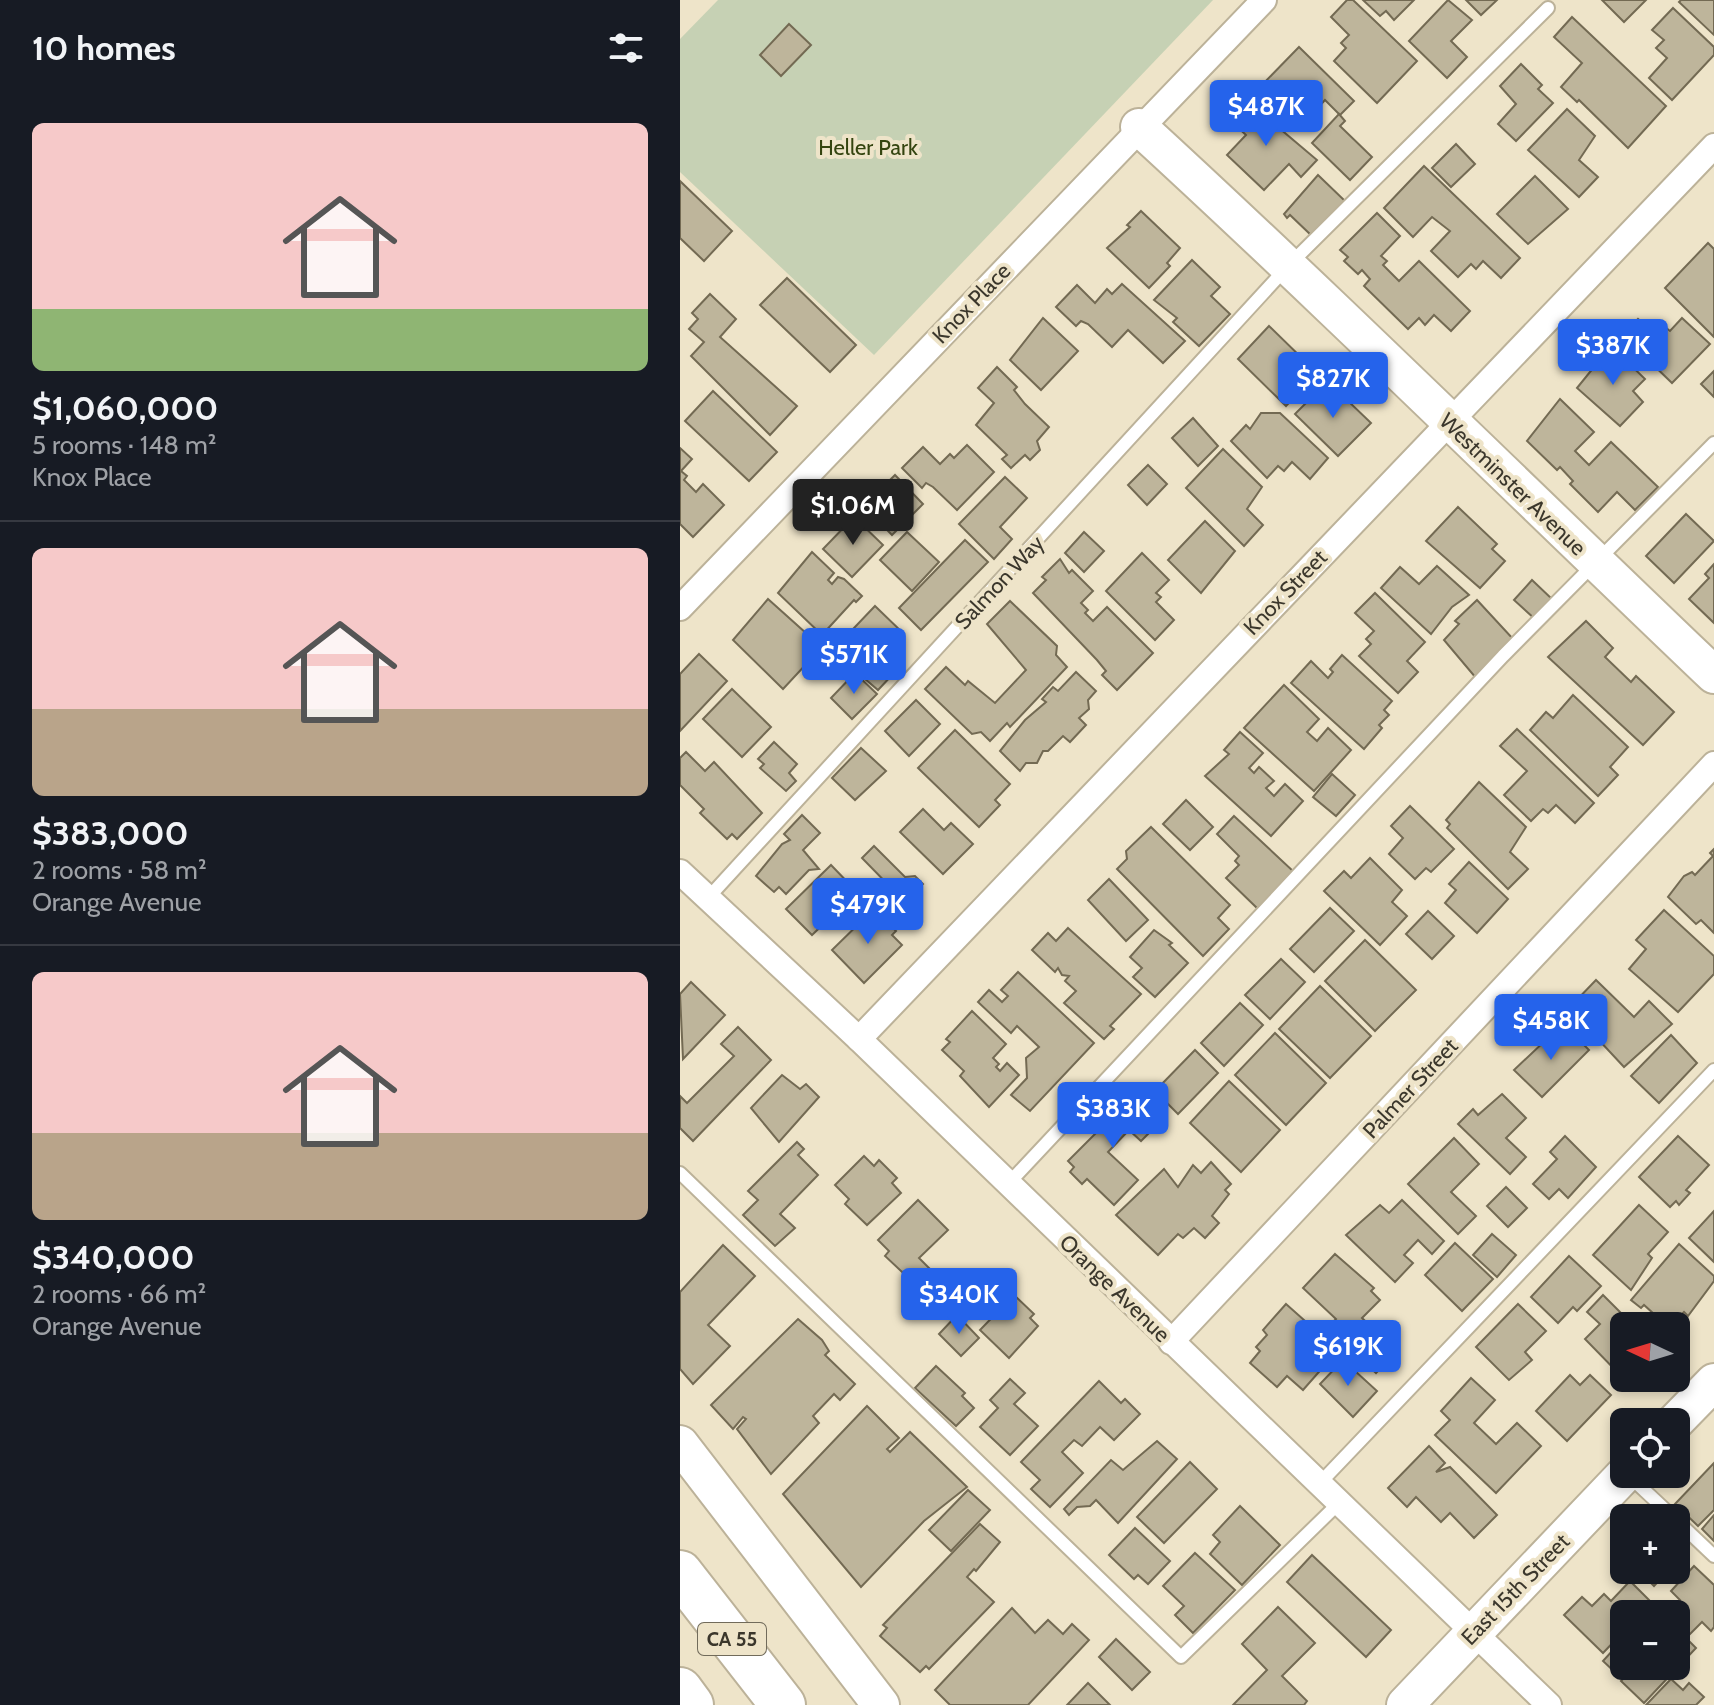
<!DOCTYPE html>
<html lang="en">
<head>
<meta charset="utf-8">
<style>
  :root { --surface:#171b24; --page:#242831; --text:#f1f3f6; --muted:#9ea1a6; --line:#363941; --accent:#2563eb }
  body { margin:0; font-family:Cabin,sans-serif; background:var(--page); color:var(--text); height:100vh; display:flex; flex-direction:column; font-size:30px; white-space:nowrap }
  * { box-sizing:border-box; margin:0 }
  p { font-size:26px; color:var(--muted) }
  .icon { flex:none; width:44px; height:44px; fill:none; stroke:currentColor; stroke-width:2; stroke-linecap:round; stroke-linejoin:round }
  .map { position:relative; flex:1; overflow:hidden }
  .drawer { display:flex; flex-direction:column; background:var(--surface); width:680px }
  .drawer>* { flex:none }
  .needle { width:52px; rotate:274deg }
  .buttons { position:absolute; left:930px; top:1312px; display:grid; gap:16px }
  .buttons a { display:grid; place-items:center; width:80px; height:80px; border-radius:12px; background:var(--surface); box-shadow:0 4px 12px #0003; font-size:40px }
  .price { position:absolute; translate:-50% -68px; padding:0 18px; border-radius:8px; background:var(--accent); color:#fff; font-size:26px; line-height:52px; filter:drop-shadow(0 2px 4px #0008) }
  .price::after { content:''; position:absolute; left:50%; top:48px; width:24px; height:18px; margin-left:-12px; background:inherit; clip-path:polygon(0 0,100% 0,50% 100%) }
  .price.active { background:#222; color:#fff }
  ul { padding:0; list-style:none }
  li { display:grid; align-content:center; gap:16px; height:424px; padding:0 32px }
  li+li { border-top:2px solid var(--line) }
  li span { display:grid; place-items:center; height:248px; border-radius:12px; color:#555 }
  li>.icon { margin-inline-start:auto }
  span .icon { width:144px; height:144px; fill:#fffc; stroke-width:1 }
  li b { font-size:34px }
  h2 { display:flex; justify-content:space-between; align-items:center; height:96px; padding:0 32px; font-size:34px }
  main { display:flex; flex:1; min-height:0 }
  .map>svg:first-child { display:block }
</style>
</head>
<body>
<main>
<section class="drawer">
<h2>10 homes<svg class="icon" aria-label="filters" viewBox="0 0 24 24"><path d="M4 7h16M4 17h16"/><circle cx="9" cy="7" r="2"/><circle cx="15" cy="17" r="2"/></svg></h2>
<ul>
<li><span style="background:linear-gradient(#f6c9c9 75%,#8fb573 0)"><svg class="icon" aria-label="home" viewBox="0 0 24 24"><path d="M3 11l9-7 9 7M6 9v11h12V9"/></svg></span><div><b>$1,060,000</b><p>5 rooms · 148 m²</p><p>Knox Place</p></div></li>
<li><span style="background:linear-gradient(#f6c9c9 65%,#b9a48a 0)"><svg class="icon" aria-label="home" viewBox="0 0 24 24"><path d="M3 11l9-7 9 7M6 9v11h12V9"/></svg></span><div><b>$383,000</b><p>2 rooms · 58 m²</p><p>Orange Avenue</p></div></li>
<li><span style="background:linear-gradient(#f6c9c9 65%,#b9a48a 0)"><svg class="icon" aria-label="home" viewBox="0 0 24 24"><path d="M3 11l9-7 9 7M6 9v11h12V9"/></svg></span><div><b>$340,000</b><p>2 rooms · 66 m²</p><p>Orange Avenue</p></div></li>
</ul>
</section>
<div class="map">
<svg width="1034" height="1705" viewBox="0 0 1034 1705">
  <rect width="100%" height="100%" fill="#eee4c9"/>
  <polygon fill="#c6d1b4" points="38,0 533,0 194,355 0,172 0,39"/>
  <g fill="#beb59b" stroke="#736a53" stroke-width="2">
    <polygon points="667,0 673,0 737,61 697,103 654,61 666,48 661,43 669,35 651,17"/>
    <polygon points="683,0 734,0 714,20 706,11 700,16"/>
    <polygon points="768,0 792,20 771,41 787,57 767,78 729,41"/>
    <polygon points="786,0 817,0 801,15"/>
    <polygon points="922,0 966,0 944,22"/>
    <polygon points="1001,0 1034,0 1034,35 999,2"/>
    <polygon points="993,8 1034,47 1034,55 992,100 969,78 987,58 976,48 984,40 972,30"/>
    <polygon points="892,17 986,106 948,148 899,100 897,102 881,87 902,63 874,37"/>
    <polygon points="109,24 131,45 101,76 80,55"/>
    <polygon points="619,47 674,101 660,115 645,100 619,128 578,89"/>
    <polygon points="841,64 862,85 858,89 873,103 836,141 818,124 836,104 820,86"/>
    <polygon points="567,101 637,160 621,177 609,164 584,190 547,155 566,135 552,122 557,118 553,115"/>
    <polygon points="887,109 915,136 899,160 918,177 899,197 848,150"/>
    <polygon points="659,114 665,121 660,126 692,157 670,180 632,143"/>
    <polygon points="776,144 795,164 771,187 752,168"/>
    <polygon points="744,166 840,258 821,278 803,261 796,269 791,264 778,277 751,251 770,231 752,217 733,237 704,208"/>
    <polygon points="638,175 665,201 632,236 610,215 607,218 604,214"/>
    <polygon points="855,176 888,209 848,244 817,214"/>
    <polygon points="0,181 52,231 24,261 0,238"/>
    <polygon points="461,211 500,248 487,263 490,266 469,288 427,248 450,227 447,225"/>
    <polygon points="697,213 720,236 701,256 707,261 703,265 719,281 739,261 790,311 771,331 754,315 745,325 739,318 728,329 684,286 690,279 682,270 678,274 664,261 668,257 660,250"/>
    <polygon points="1028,243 1034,249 1034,337 985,288"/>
    <polygon points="512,260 540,287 531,296 550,314 519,346 493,322 497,318 474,300"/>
    <polygon points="107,278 176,345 150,372 80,305"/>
    <polygon points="442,284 505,341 483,363 448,330 432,347 408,324 401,321 396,326 376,307 397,285 415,303 427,289 432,294"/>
    <polygon points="30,294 56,319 40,337 117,406 90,435 11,356 24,342 9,329 18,319 12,313"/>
    <polygon points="363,318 398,351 361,390 330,360"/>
    <polygon points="1002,318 1030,344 992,383 962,354 958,358 939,339 958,319 977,336 985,327 990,331"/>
    <polygon points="589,326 628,364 613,380 622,389 606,406 558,359"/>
    <polygon points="931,346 965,379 953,391 963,402 940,426 897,388"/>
    <polygon points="317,367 337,387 334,390 345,404 369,427 357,441 360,450 350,460 345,455 331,468 322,459 327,455 296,425 314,403 298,388"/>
    <polygon points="1034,371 1034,397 1021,384"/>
    <polygon points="644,385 661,401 665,398 691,423 658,456 615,414"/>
    <polygon points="33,391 97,452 69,481 5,421"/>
    <polygon points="880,399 914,432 895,451 909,465 931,442 978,487 955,510 937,492 918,512 890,484 893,481 880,467 877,470 847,441"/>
    <polygon points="581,413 600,413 648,458 630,479 612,462 604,471 598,466 587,478 551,441 566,425 570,429"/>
    <polygon points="513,418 538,446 518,466 492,438"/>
    <polygon points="287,445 314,472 277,510 253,487 246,483 242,488 222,468 243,447 260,464 270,454 274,458"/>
    <polygon points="0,448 12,459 1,471 7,476 4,480 16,492 23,484 44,505 13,537 0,524"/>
    <polygon points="543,449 582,487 567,509 583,525 564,546 506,488"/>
    <polygon points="468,465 487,484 467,505 448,485"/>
    <polygon points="215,475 243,504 212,535 184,506"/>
    <polygon points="325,477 347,498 320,527 332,539 314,559 279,524"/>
    <polygon points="778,507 817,544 812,549 825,561 800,588 746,541"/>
    <polygon points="1006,514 1034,541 994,583 966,556"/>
    <polygon points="174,517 203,545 172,577 143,549"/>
    <polygon points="525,521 555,551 521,593 488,560"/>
    <polygon points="227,532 259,562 232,591 200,560"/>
    <polygon points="404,532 424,551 404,572 385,553"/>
    <polygon points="285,540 308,562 241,630 219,608"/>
    <polygon points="132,552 154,573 148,580 152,584 158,577 164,579 182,596 176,602 174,600 142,635 98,593"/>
    <polygon points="462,553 489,580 476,593 481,597 476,602 494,620 475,640 426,591"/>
    <polygon points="380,559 389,573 392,570 413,591 401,603 408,610 405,613 413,621 427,607 473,653 437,690 422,675 426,671 417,660 353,593 366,580 362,577"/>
    <polygon points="1034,564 1034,623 1009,599 1029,578 1025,574"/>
    <polygon points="757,566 789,595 772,607 751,634 701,588 720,567 739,584"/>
    <polygon points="852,580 873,600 855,619 834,600"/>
    <polygon points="695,593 745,642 727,661 738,672 718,693 679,656 691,644 686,639 694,631 675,613"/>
    <polygon points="88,599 137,643 127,657 130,660 103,689 53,640"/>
    <polygon points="797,600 834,640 796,678 764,640 779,624 775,621"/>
    <polygon points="330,601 377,646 376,655 387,667 330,727 327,723 310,741 301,732 292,734 245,689 266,667 285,685 288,681 315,703 346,670 307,624"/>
    <polygon points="195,606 224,634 203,656 174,628"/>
    <polygon points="906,621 933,648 925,657 951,682 956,676 994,712 963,745 868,657"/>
    <polygon points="180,644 213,674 198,690 164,661"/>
    <polygon points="19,654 47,681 0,731 0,674"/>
    <polygon points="662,655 712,701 704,710 709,715 699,725 702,728 684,749 611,683 631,661 648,678 653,672 650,669"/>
    <polygon points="396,672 416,691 408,700 409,709 399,718 406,725 390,742 383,736 368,751 363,751 357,763 346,763 340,771 320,751 345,720 366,702 362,699 373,687 378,691"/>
    <polygon points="175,673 197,694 172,719 151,698"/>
    <polygon points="604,685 639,719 627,732 637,741 648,728 671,750 634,791 564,728"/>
    <polygon points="52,689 91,727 62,757 23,719"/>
    <polygon points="893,695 948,747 930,767 938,775 918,796 850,730 866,712 873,718"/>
    <polygon points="236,700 260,724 229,756 205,731"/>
    <polygon points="837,729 914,803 895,823 876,805 868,813 863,809 851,821 824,795 847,771 820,746"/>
    <polygon points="275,730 330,784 315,800 320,805 299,827 238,768"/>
    <polygon points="560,732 583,753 569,768 574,773 579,767 594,781 586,788 594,796 605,784 623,801 591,836 525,776 549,754 544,750"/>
    <polygon points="94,742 117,764 109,773 116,781 106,791 80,768 84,764 78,759"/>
    <polygon points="181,748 206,771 175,800 152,778"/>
    <polygon points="6,752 25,771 34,762 82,813 57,839 52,834 47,839 20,813 24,809 0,785 0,758"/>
    <polygon points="652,774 675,795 656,816 633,797"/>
    <polygon points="799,782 846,827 830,852 848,869 828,889 767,828 770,824 766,820"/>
    <polygon points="506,800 533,827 510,850 483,824"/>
    <polygon points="730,806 774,849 751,872 746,868 735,879 709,854 723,838 711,826"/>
    <polygon points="243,809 264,830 271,823 293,844 263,874 220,832"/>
    <polygon points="122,815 140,833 123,850 139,869 129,870 106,894 99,887 94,892 76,876 102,844 110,840 104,834"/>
    <polygon points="554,816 614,872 578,909 546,878 559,865 555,861 559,856 537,834"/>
    <polygon points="471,827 550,905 538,918 549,929 523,956 437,869 447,859 446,851"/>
    <polygon points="194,846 225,877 235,876 243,884 225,902 182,858"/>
    <polygon points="1034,849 1034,933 1021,920 1016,924 988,897 1004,876 1012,872 1015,875 1033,856 1030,853"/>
    <polygon points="690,858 722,890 712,902 727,916 700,945 644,891 664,871 671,878"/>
    <polygon points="789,862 828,899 797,933 765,903 776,890 769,884"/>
    <polygon points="151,865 177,892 132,935 106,909"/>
    <polygon points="429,879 468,920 446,941 408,900"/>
    <polygon points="650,908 674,931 634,972 610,949"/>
    <polygon points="194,909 216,931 212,935 222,945 184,983 152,950"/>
    <polygon points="984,910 1034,956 1034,974 998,1012 949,969 966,949 956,940"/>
    <polygon points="748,911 774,936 752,959 726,934"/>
    <polygon points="388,928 461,994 430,1026 434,1029 424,1039 384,1003 396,991 385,981 389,976 382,975 378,968 375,972 352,950 368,933 376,941"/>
    <polygon points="474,930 492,943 489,945 508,963 475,997 453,977 462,968 450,957"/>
    <polygon points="685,940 736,990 695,1031 645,981"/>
    <polygon points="601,959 625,982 590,1019 565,995"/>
    <polygon points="338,972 414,1043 350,1111 331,1095 347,1078 346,1058 359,1047 337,1026 331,1033 298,1002 309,990 322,1002 328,996 321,990"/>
    <polygon points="916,980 954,1017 969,1001 992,1024 944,1067 889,1008"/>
    <polygon points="11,982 45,1015 3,1059 0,994"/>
    <polygon points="640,986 691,1036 650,1078 599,1029"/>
    <polygon points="560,1003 583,1025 544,1066 521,1043"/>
    <polygon points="292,1011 326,1044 313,1058 319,1064 316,1067 320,1071 327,1063 339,1075 309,1107 280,1076 284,1071 262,1050 270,1042 266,1039"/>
    <polygon points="58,1027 91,1060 13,1141 0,1128 0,1096 7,1103 54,1056 41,1044"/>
    <polygon points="888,1029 909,1050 862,1097 834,1070 869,1037 875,1042"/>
    <polygon points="595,1033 646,1083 606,1125 555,1075"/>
    <polygon points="991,1035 1017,1063 979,1103 951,1076"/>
    <polygon points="515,1050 538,1073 498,1114 475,1091"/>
    <polygon points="102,1075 120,1089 126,1084 139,1097 99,1142 71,1108"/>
    <polygon points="549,1081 600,1130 561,1172 510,1123"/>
    <polygon points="455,1094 482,1120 461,1141 449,1130 428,1152 458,1180 434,1205 407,1179 402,1184 390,1172 394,1167 388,1161"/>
    <polygon points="822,1094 846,1118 826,1138 846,1157 830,1174 778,1124 793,1109 798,1115"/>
    <polygon points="885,1136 916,1167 888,1198 879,1189 869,1199 853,1184 877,1159 870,1152"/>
    <polygon points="998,1136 1029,1165 1006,1190 1010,1193 999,1205 996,1201 990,1207 959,1177"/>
    <polygon points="774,1138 799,1164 771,1192 796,1216 778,1234 728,1184"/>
    <polygon points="117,1142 124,1149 118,1155 138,1175 100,1214 115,1228 95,1246 63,1215 78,1200 68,1191"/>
    <polygon points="184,1156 194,1166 199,1160 217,1178 212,1183 221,1193 187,1225 165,1204 169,1199 155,1185"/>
    <polygon points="531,1162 551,1184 545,1190 549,1194 532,1216 539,1223 525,1238 514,1228 503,1238 498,1234 478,1255 436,1215 484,1169 498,1187 513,1165 521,1173"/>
    <polygon points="826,1187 847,1208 828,1227 807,1206"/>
    <polygon points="238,1200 268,1230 239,1258 251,1270 236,1285 205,1256 209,1251 198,1240"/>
    <polygon points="722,1200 764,1241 752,1254 738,1240 724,1255 733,1263 715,1282 666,1235 700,1205 709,1213"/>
    <polygon points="959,1205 988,1232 968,1254 972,1258 951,1290 913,1255"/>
    <polygon points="1034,1211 1034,1262 1009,1238"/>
    <polygon points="812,1234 836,1255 817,1277 793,1255"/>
    <polygon points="775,1243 813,1279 782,1311 745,1275"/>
    <polygon points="999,1244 1034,1276 1034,1281 1008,1316 1004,1312 996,1320 992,1316 985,1324 964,1305 961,1308 951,1300"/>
    <polygon points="43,1245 75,1276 28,1325 50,1346 13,1384 0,1369 0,1292"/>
    <polygon points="655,1254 694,1288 691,1291 700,1300 682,1318 717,1351 696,1373 648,1327 656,1319 623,1288"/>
    <polygon points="889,1256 921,1286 897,1311 893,1307 878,1323 851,1297"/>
    <polygon points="334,1295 354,1314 350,1318 358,1326 329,1358 300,1330"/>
    <polygon points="923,1295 954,1326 944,1326 945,1380 905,1339 920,1324 907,1312"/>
    <polygon points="606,1304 642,1336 629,1350 645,1365 623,1390 607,1376 597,1387 570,1363 580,1351 576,1347 587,1335 583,1330"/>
    <polygon points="838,1304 866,1331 845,1352 852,1360 829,1380 796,1347"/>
    <polygon points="277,1315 299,1338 281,1356 259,1334"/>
    <polygon points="118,1319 142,1340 149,1351 145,1355 175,1384 160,1400 154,1394 133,1416 139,1423 91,1474 57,1429 66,1419 63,1417 53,1429 31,1405"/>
    <polygon points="663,1360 697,1391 673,1417 640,1384"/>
    <polygon points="256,1366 285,1393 282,1396 294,1408 276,1426 235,1388"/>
    <polygon points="890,1375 900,1385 910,1375 931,1395 887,1441 856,1411"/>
    <polygon points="791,1378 815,1400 794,1423 816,1444 837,1423 861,1446 816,1493 755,1435 770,1420 761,1411"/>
    <polygon points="330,1379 345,1393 334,1404 358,1426 330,1455 300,1427 318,1408 310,1400"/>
    <polygon points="419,1381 441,1403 445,1399 460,1414 434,1440 420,1427 402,1446 394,1440 382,1452 403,1473 370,1507 351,1489 360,1480 341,1462"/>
    <polygon points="187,1406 219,1438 207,1449 210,1452 230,1432 287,1487 244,1521 181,1587 103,1494"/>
    <polygon points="477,1441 497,1459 438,1523 416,1500 410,1506 397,1507 389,1515 384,1509 431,1460 443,1470"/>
    <polygon points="749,1446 765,1463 756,1472 770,1467 817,1515 794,1538 770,1513 761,1522 736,1497 727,1507 708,1488"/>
    <polygon points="510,1462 537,1489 484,1543 457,1517"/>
    <polygon points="1034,1463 1034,1510 1018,1526 995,1504"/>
    <polygon points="288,1490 310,1510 271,1551 249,1530"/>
    <polygon points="560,1506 600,1545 562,1585 530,1554 540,1542 533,1535"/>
    <polygon points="1034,1515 1034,1541 1022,1529"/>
    <polygon points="300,1524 320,1542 296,1571 294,1569 287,1577 314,1602 249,1669 246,1666 240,1672 200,1636 207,1628 203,1625"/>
    <polygon points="455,1528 490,1561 468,1584 458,1575 454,1579 429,1555"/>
    <polygon points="515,1553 555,1590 513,1633 495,1615 504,1606 483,1586"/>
    <polygon points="632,1555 711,1630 686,1657 607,1582"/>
    <polygon points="1014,1566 1034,1585 1034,1627 1031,1631 1022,1622 1006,1638 1016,1648 964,1703 941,1681 952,1670 948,1666 939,1676 923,1661 944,1638 944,1666 996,1666 996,1614 987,1614 1000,1600 991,1591"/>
    <polygon points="958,1570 989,1570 974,1586"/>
    <polygon points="950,1581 969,1600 961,1614 944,1614 944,1631 923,1653 884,1615 902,1597 912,1606 924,1594 931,1601"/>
    <polygon points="598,1607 635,1643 602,1676 627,1701 624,1705 553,1705 587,1670 562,1644"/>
    <polygon points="332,1608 355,1633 368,1620 383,1634 392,1624 409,1640 348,1705 270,1705 255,1690"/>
    <polygon points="436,1639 470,1672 452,1690 419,1657"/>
    <polygon points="991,1679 1003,1690 1009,1683 1024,1697 1016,1705 966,1705"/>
    <polygon points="408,1683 430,1705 387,1705"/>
  </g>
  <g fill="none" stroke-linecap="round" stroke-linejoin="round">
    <g stroke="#bcb299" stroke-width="16">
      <g id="lane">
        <polyline points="28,898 609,265 868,8"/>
        <polyline points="0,1173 501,1657 659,1503"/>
        <polyline points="328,1184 823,656 1034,443"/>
        <polyline points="947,1474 994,1518"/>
        <polyline points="639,1484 1034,1070"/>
        <polyline points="996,1520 1034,1556"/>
      </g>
    </g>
    <g stroke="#bcb299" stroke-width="28">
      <g id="street">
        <polyline points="0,608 584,0"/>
        <polyline points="0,872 179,1039 869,1705"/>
        <polyline points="179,1039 1034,146"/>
        <polyline points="491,1342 1034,764"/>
      </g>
    </g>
    <g stroke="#bcb299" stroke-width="40">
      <g id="secondary">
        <path d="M459,127C654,306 842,492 1034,675"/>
        <polyline points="995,1422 1034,1382"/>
        <polyline points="0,1444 201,1705"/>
        <polyline points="725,1705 945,1474"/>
      </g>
    </g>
    <g stroke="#bcb299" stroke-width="48">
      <g id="highway">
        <polyline points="0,1573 103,1705"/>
        <polyline points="0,1690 11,1705"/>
      </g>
    </g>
    <use href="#lane" stroke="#fff" stroke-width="12"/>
    <use href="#street" stroke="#fff" stroke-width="24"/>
    <use href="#secondary" stroke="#fff" stroke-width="36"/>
    <use href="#highway" stroke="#fff" stroke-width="44"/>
  </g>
  <g text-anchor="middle" stroke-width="8" stroke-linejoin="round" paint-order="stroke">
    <rect fill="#eee4c9" stroke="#716b5b" stroke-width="2" x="18" y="1623" width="68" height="32" rx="6"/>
    <g font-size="20" font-weight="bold" fill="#3b372c">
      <text x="52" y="1646">CA 55</text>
    </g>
    <g font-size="22" fill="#34440f" stroke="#eee4c9">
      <text x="188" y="155">Heller Park</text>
    </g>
    <g font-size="22" fill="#3b372c" stroke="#eee4c9">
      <text transform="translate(291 303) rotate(-46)" y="8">Knox Place</text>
      <text transform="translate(833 484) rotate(44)" y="8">Westminster Avenue</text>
      <text transform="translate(319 582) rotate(-47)" y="8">Salmon Way</text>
      <text transform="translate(605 592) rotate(-46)" y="8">Knox Street</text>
      <text transform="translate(730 1088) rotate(-47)" y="8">Palmer Street</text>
      <text transform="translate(435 1288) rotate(44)" y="8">Orange Avenue</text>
      <text transform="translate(835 1589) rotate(-46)" y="8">East 15th Street</text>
    </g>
  </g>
</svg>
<div class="buttons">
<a><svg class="needle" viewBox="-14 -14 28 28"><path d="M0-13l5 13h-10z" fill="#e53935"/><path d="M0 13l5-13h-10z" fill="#9ea1a6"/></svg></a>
<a><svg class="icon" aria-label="locate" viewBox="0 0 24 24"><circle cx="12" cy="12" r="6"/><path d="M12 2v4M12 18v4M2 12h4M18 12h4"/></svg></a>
<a>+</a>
<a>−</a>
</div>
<b class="price" style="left:586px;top:148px">$487K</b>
<b class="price" style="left:933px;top:387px">$387K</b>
<b class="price" style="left:653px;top:420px">$827K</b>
<b class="price active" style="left:173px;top:547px">$1.06M</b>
<b class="price" style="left:174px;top:696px">$571K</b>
<b class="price" style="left:188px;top:946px">$479K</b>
<b class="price" style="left:871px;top:1062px">$458K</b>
<b class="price" style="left:433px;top:1150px">$383K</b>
<b class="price" style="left:279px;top:1336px">$340K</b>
<b class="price" style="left:668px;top:1388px">$619K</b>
</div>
</main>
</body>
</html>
